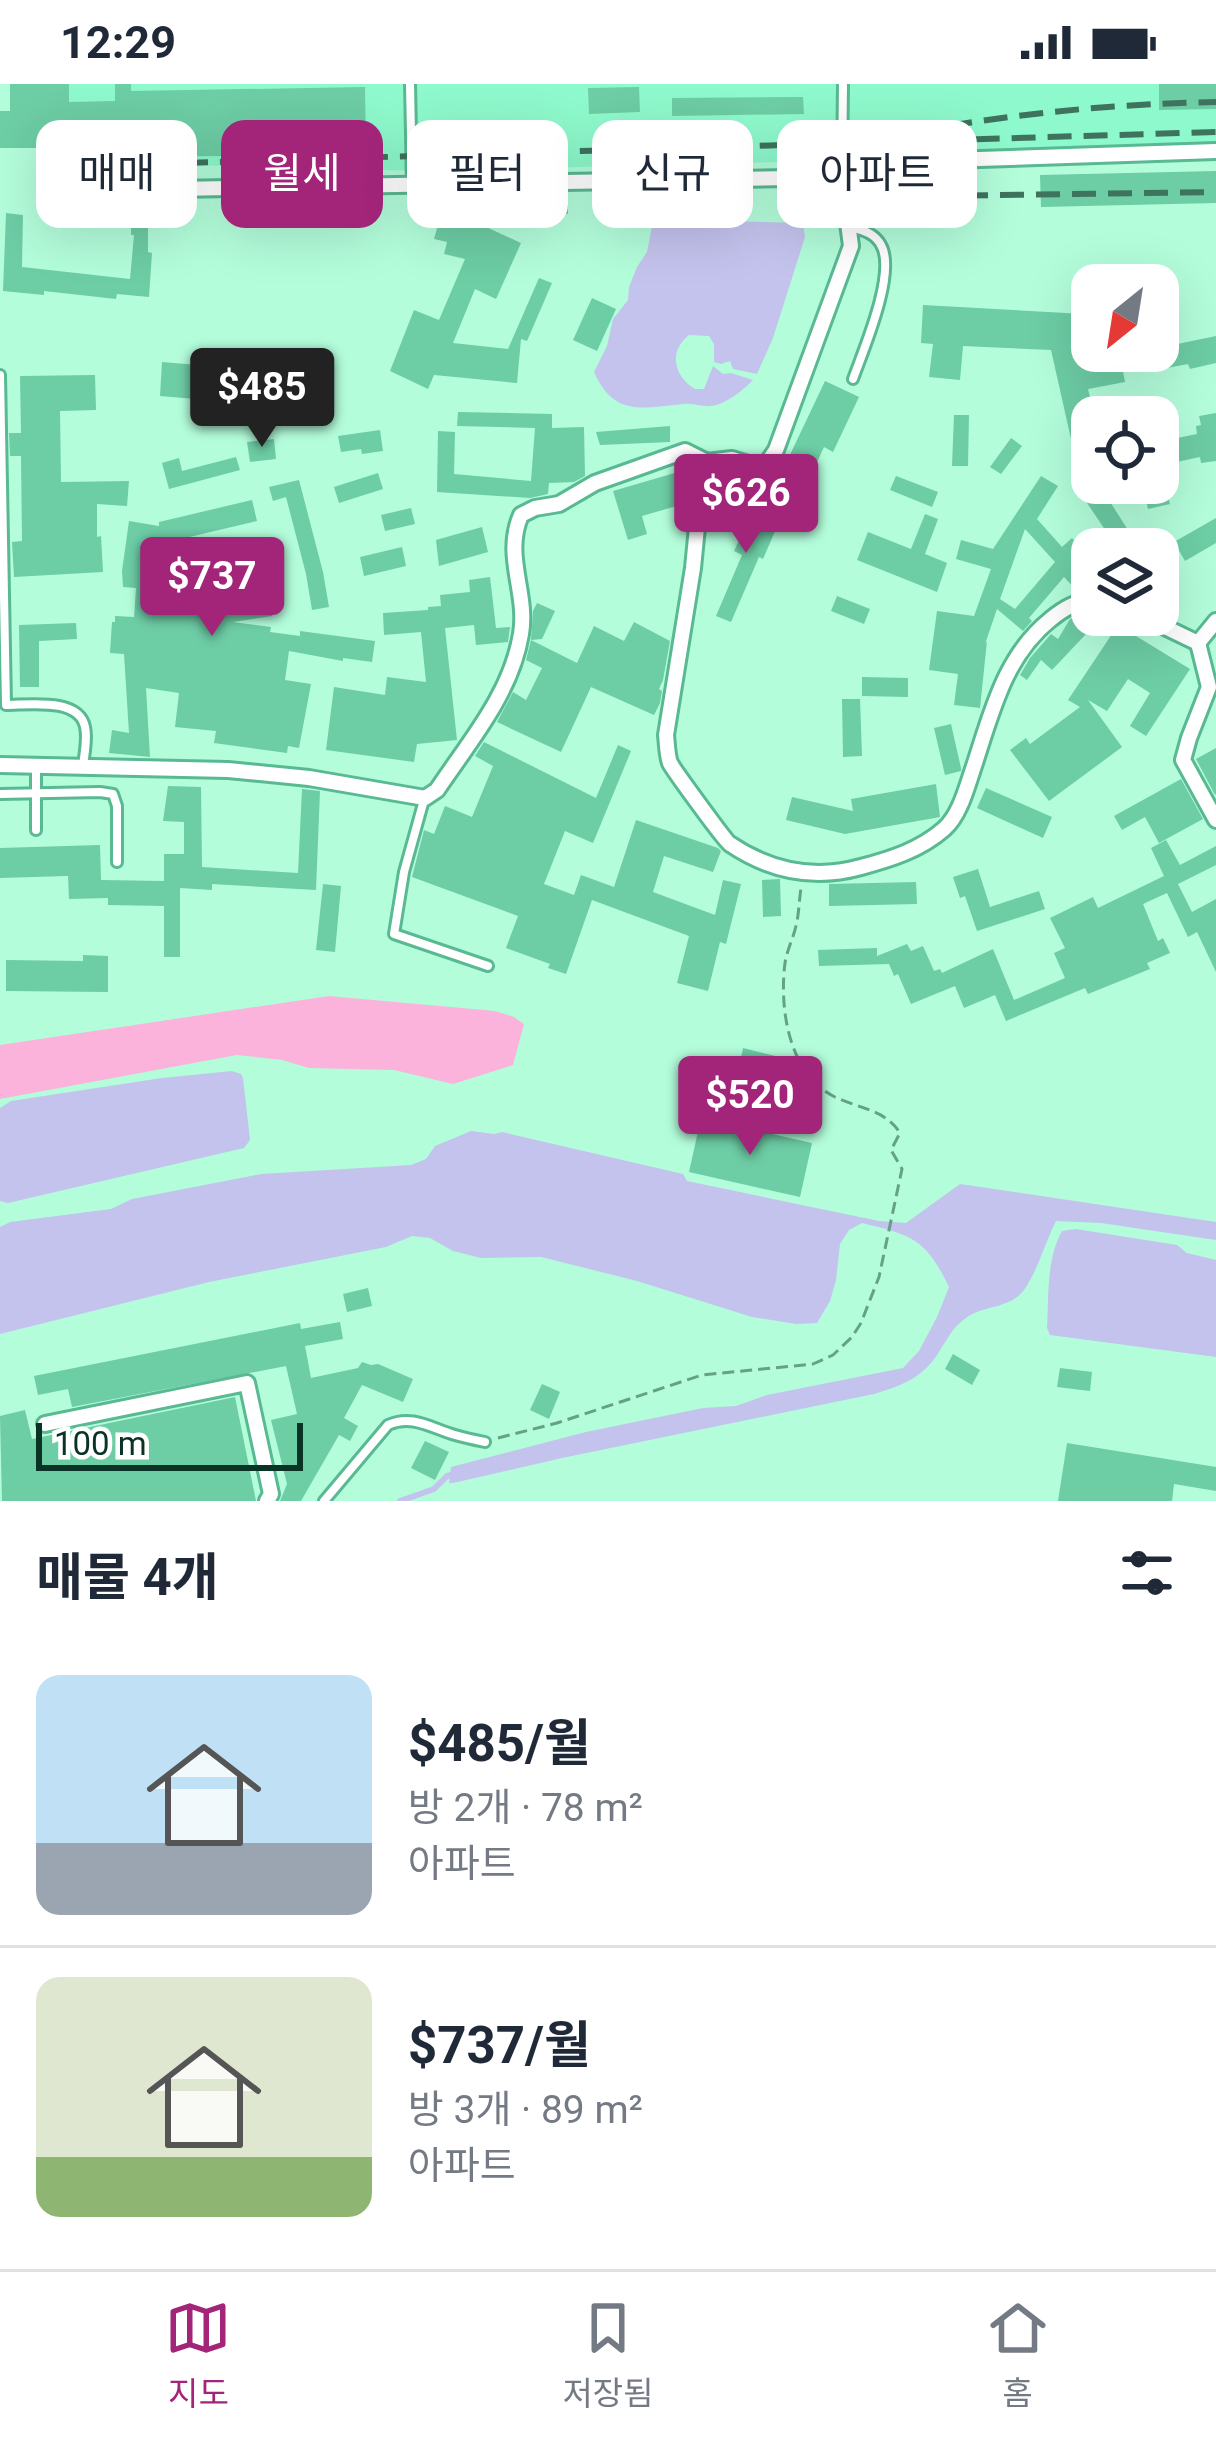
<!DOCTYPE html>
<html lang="ko">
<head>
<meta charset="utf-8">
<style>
  :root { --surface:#fff; --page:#f6f6f7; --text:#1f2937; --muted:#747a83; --line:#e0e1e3; --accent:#a22579 }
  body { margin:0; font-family:Roboto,"Noto Sans KR",sans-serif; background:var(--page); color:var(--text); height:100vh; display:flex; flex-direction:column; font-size:45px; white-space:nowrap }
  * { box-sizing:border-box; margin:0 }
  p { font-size:39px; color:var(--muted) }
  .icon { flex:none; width:66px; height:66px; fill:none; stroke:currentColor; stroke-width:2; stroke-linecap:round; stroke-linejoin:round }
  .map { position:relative; height:1417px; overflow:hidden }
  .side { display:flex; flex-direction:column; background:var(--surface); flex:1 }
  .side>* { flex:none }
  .guide { position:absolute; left:36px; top:36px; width:1146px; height:108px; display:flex; gap:24px }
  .needle { width:78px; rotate:210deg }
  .tools { position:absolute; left:1071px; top:180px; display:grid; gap:24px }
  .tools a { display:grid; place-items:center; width:108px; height:108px; border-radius:24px; background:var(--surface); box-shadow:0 12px 48px #0002; font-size:60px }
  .scale { position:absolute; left:36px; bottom:30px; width:267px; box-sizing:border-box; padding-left:12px; border:6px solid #093425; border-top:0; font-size:33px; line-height:42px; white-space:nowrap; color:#093425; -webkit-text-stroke:9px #fff; paint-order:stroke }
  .price { position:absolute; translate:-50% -102px; padding:0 27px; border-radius:12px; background:var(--accent); color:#fff; font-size:39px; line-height:78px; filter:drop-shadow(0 3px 6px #0008) }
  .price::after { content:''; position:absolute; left:50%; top:72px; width:36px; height:27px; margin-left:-18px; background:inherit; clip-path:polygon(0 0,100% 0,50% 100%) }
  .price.selected { background:#222; color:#fff }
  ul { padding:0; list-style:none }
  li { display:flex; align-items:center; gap:36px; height:300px; padding:0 36px }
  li+li { border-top:3px solid var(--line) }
  li span { display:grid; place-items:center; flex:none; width:336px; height:240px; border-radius:24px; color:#555 }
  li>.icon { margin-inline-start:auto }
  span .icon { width:144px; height:144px; fill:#fffc; stroke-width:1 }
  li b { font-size:51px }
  h2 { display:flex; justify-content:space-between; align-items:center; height:144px; padding:0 36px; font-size:51px }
  .pill { padding:0 42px; border-radius:24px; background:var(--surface); box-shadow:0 12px 48px #0002; font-size:42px; line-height:108px }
  .pill.selected { background:var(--accent); color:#fff }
  .status { display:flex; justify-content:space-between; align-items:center; height:84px; padding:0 60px; background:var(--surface); direction:ltr }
  .status svg { height:33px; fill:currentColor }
  .tabs { display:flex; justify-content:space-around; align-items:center; height:168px; border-top:3px solid var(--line); background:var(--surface); font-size:33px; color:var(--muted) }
  .tabs a { display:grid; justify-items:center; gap:6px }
  .tabs .selected { color:var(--accent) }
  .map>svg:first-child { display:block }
</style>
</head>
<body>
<div class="status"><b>12:29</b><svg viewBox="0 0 49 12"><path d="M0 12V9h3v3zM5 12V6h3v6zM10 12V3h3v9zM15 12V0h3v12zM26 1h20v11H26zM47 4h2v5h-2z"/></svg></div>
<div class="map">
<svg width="1216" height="1417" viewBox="0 0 1216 1417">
  <rect width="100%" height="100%" fill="#b3fddb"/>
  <polygon fill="#8ef9cc" points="39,0 1216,0 1216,67 420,87 43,77"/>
  <polygon fill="#fbb3dc" points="329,912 495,927 514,933 524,940 513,981 453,1000 394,986 309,984 282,976 237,971 0,1015 0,961"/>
  <g fill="#c3c3ee">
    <path d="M671,136L803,139L805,153L773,254L757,290L733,285L730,277L721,280L714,278V260L709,252L689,251C668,267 674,293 695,305H704L713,282L723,290L731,289L753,296C742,307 728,319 712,322C703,323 693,319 683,320C642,324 614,333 594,288L607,262L613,235L628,216L629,203L637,183L647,168L652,143Z"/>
    <polygon points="232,987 241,990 243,994 250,1056 244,1064 8,1119 0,1117 0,1024 11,1017 162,994"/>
    <path d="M471,1047L494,1050L502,1048L683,1090L687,1097L879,1137L906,1139L960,1100L1216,1138V1156L1101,1139L1056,1137C1045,1159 1038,1186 1024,1206C1010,1225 983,1221 966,1234C952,1243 946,1258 937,1271C921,1295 900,1302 874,1310L562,1374L453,1399H449L451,1383L586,1348L703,1324L736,1322L767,1311L903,1284L919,1267L937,1233L949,1203C926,1155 912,1151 862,1139L849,1146L840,1160L836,1196L830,1217L817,1239L796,1240L752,1233L637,1197L541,1173L481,1174L453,1167L430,1154L412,1152L386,1163L209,1198L0,1250V1143L10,1138L111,1125L132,1115L261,1090L411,1081L426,1075L435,1062Z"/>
    <path d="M1076,1145L1177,1161L1187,1169L1216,1176V1273L1050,1251L1047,1244C1049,1212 1046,1176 1062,1147Z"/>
  </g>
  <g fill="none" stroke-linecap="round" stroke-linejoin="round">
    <polyline stroke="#c3c3ee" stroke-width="6" points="400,1417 434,1405 447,1392 455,1390"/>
  </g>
  <g fill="#6dcda5" fill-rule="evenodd">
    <polygon points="10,0 69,0 69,18 115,17 115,0 131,0 131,7 365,3 366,71 100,73 98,107 84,106 85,73 42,73 42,64 0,64 0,27 10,27"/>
    <polygon points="1159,0 1216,0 1216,25 1159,26"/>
    <polygon points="639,3 640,28 589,30 588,4"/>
    <polygon points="803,13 804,30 672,32 672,14"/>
    <polygon points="1216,87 1216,119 1041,123 1040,91"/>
    <polygon points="568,115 568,130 458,130 521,159 496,215 475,205 453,259 508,265 539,194 552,199 527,257 521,255 517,299 434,291 428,305 390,287 414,226 439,236 465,175 444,170 447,158 434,155 441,130 430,130 429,116"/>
    <polygon points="131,127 148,127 148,168 152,169 149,213 117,210 116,215 44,207 44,211 3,207 6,129 23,131 22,183 130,195 134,151 131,151"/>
    <polygon points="592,214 616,225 597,267 573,256"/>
    <polygon points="923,221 1084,230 1081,279 1120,271 1125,298 1088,305 1095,333 1092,333 1092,396 1086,396 1076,354 1071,355 1051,266 963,262 960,296 929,293 933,260 921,259"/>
    <polygon points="1216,252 1216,279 1190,285 1188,280 1167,284 1163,263"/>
    <polygon points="162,278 245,285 242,319 160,312"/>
    <polygon points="95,291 96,326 60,327 61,398 129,397 127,422 97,420 97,453 101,452 103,488 14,493 12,458 22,457 21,372 10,372 9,349 21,349 20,292"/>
    <polygon points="825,297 859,313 833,368 824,363 804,406 779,394"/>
    <polygon points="458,328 552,330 552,344 584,343 585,392 574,398 549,399 548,410 530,414 437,408 438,347 455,348 454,390 531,397 535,344 457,342"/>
    <polygon points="1216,329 1216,377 1201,379 1200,373 1158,382 1158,358 1197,350 1196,342 1201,341 1199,332"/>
    <polygon points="954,331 969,331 968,382 952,382"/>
    <polygon points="670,342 670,358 600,361 596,348"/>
    <polygon points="380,346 383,367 362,370 361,365 341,368 338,352"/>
    <polygon points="1011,354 1022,362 1001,390 990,383"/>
    <polygon points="274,355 276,375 250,378 247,358"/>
    <polygon points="236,373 240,386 169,405 162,379 179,374 182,387"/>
    <polygon points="678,388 687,419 642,432 647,450 628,456 613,407"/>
    <polygon points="378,389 383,405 339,419 334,403"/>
    <polygon points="896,392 938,408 932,423 890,406"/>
    <path d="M1041,392L1058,402L1037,435L1062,463L1072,454L1092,476V500L1086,505L1077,507L1064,493L1029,534L1032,537L1023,547L997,525L985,560L987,557L980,624L954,621L958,590L929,586L937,527L974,532L991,485L956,475L961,456L993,465ZM1025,445L1055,478L1015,525L1000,515Z"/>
    <polygon points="299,396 323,488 329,523 312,526 306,490 286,413 273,417 269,403"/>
    <polygon points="1164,398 1170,420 1148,425 1143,403"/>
    <polygon points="1092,399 1098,399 1137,460 1129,465 1118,465 1079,407"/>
    <path d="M252,416L257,437L164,459L279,476L272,532L233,538L271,543L270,548L300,552V547L375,557L372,578L343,574V577L289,567L285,596L311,600L299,664L288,662L287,669L214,659L216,647L175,643L179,609L146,604L150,673L109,669L112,646L129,649L124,570L110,569L112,538H115V532L134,533L136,504L123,503L122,487L129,437L159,442V438ZM159,477L190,481L184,518L157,515Z"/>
    <polygon points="411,424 415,440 385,447 381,431"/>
    <polygon points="736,425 758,435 760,429 779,438 763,475 759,473 731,538 716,532 742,471 734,467 741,452 727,446"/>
    <polygon points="925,430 938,435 925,470 947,479 937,508 857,476 868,448 911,465"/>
    <polygon points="1216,434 1216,459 1185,477 1174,458"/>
    <polygon points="482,443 488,468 439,482 436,456"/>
    <polygon points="402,463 406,482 364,492 360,473"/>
    <polygon points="490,493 496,544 510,543 508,558 476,561 474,541 445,544 457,656 417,660 414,678 326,666 334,603 385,611 387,593 426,598 421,548 384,551 383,529 428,526 428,523 441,522 440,511 470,508 469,496"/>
    <polygon points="837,512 870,525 864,540 831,527"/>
    <polygon points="537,519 555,527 542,555 531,556 533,527"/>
    <polygon points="1092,527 1092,531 1103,532 1052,586 1041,576 1027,596 1020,591 1030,574 1051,550 1058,555 1070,535"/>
    <polygon points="634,538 670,557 663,596 659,605 662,607 660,619 654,631 591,603 561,668 497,638 513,608 526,616 542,584 526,576 531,556 577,579 594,542 624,557"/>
    <polygon points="76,539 77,555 39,557 39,603 20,603 19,541"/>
    <polygon points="1118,541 1190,585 1146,652 1130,642 1150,609 1128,595 1107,627 1088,616 1122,663 1049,717 1010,666 1026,654 1030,660 1080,623 1068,616"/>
    <polygon points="862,593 908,594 908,613 862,612"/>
    <polygon points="842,615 860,615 862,672 843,673"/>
    <polygon points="951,640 961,684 961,687 945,691 934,644"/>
    <polygon points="484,658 596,714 618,661 631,667 593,759 565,747 544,800 574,811 581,791 614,803 636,736 718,764 721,767 713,788 664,772 653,808 715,831 723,796 741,800 726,860 720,858 708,907 677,899 689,852 592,816 566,890 548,884 550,880 506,864 518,832 412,793 424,746 434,750 445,722 472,733 493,682 475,672"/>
    <polygon points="1216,664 1216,710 1215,711 1196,675"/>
    <polygon points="1181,695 1203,735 1159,759 1145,733 1122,746 1114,732"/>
    <polygon points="936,700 940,733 845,750 786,736 792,713 853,727 851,715"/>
    <polygon points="168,702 201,703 202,783 298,789 302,705 320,707 316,806 212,800 212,806 180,804 180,873 164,873 164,822 108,821 108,814 69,815 68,792 0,794 0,764 100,761 101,796 164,797 164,770 184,770 184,738 163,737"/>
    <polygon points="986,704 1052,733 1043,754 977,724"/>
    <polygon points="1166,756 1180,781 1216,762 1216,781 1178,800 1192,828 1216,815 1216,888 1197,848 1188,853 1167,809 1143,820 1158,857 1163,854 1170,869 1147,879 1150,885 1088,910 1085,904 1006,937 995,911 964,924 955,902 911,920 898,890 894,892 889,880 819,882 818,866 877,864 877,872 907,860 911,867 923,862 934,887 940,885 942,889 993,865 1014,916 1065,894 1054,869 1065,864 1050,834 1093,813 1098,824 1164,792 1151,764"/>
    <polygon points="978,785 990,823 1039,807 1045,825 977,847 965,812 960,814 953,793"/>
    <polygon points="780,795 781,832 763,833 762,796"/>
    <polygon points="916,798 917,820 829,822 829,800"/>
    <polygon points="323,800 341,802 335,868 316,866"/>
    <polygon points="83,871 108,872 108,908 6,907 6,876 83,877"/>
    <polygon points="743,964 796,977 792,996 739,984"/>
    <polygon points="701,1034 812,1059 800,1113 689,1088"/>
    <polygon points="368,1204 372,1222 347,1228 343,1210"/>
    <polygon points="340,1238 343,1255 305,1262 311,1294 358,1284 362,1278 371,1281 378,1280 413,1295 403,1318 362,1301 344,1334 358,1342 350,1357 339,1351 301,1417 280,1417 287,1400 271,1336 297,1330 286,1282 72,1323 68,1305 38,1311 34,1292 300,1239 301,1245"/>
    <polygon points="953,1270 980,1286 972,1301 945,1285"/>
    <polygon points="1060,1284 1092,1288 1090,1307 1057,1303"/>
    <polygon points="542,1300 560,1308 549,1335 530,1326"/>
    <polygon points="235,1313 256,1417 2,1417 0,1332 25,1326 32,1355"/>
    <polygon points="425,1357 449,1368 435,1396 411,1384"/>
    <polygon points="1067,1359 1216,1383 1216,1407 1174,1400 1172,1417 1058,1417"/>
  </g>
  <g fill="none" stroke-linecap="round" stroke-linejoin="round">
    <g stroke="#59b992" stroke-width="14">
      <g id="lane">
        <polyline points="410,0 412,100"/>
        <polyline points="842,91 843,0"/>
        <path d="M848,142C861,146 874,148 881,161C897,189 863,267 853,295"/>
        <path d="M0,291L6,621C28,621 79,613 85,643C88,655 84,670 83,683"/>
        <polyline points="36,682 36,746"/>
        <polyline points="0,710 100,708 113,710 117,722 117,778"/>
        <polyline points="424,716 404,788 394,850 488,882"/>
        <path d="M324,1417L388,1341C412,1330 431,1344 455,1351C465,1354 475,1356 485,1358"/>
      </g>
    </g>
    <g stroke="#59b992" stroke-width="20">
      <g id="street">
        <path d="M842,93L851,162L776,366L765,382L752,381L732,375L707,378V401L698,433L693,484L666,651C667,659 667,671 670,679C673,685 725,757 730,760C770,787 814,796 861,783C891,775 920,766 944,745C959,732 966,706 972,688C991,632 1003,573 1051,535C1063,525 1077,517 1092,516"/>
        <polyline points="176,105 842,93 949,76 1216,67"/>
        <polyline points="1140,531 1198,559 1216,537"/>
        <polyline points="1198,559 1209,603 1189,654 1183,676 1216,736"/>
        <path d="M0,681L228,686L309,694L425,714L437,706C469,658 511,610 521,550C528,508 503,472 521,431L535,424L559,420L595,399L685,367L707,378"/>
        <polyline points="45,1340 247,1299 271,1410 267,1417"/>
      </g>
    </g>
    <path stroke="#65a188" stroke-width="3" stroke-dasharray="12 6" stroke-linecap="butt" d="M498,1354L557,1339L702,1291L813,1280L833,1271L852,1253L861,1239L879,1193L902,1085L891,1066L900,1049C886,1026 858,1024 835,1013C789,991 779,925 785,879C787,866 793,855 796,842C799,830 799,817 801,804"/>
    <use href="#lane" stroke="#fff" stroke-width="8"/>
    <use href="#street" stroke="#fff" stroke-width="14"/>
    <g stroke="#3e735e" stroke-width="6" stroke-dasharray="24 12" stroke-linecap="butt">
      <path d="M948,42C1039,27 1124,20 1216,18"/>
      <polyline points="184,79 1216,48"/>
      <polyline points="856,113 1216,108"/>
    </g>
  </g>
</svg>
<div class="tools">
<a><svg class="needle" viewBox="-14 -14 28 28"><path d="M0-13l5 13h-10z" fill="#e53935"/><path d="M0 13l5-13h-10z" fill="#747a83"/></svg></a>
<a><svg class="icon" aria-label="locate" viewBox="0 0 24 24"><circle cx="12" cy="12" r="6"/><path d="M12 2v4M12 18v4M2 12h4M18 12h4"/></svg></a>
<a><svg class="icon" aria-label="layers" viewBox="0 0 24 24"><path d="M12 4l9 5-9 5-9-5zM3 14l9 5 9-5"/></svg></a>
</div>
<div class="scale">100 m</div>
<b class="price selected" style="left:262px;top:366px">$485</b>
<b class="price" style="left:746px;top:472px">$626</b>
<b class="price" style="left:212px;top:555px">$737</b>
<b class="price" style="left:750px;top:1074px">$520</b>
<div class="guide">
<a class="pill">매매</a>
<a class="pill selected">월세</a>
<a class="pill">필터</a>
<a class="pill">신규</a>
<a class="pill">아파트</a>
</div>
</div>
<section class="side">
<h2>매물 4개<svg class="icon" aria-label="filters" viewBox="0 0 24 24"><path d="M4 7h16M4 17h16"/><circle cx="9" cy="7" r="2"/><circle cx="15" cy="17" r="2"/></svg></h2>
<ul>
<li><span style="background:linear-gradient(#bfe0f5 70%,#9aa5b1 0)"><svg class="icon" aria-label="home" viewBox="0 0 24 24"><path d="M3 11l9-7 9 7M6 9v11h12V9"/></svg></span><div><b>$485/월</b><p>방 2개 · 78 m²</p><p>아파트</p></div></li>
<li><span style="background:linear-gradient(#dfe7d0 75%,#8fb573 0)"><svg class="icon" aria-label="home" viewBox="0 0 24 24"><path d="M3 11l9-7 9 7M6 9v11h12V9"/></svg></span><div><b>$737/월</b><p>방 3개 · 89 m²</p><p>아파트</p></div></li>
</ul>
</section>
<nav class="tabs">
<a class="selected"><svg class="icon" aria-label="map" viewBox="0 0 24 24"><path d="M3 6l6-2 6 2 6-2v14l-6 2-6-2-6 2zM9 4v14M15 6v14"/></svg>지도</a>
<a><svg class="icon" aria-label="saved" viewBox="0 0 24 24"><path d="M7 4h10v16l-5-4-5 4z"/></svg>저장됨</a>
<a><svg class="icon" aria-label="home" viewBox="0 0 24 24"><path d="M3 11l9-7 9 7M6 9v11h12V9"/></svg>홈</a>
</nav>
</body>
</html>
